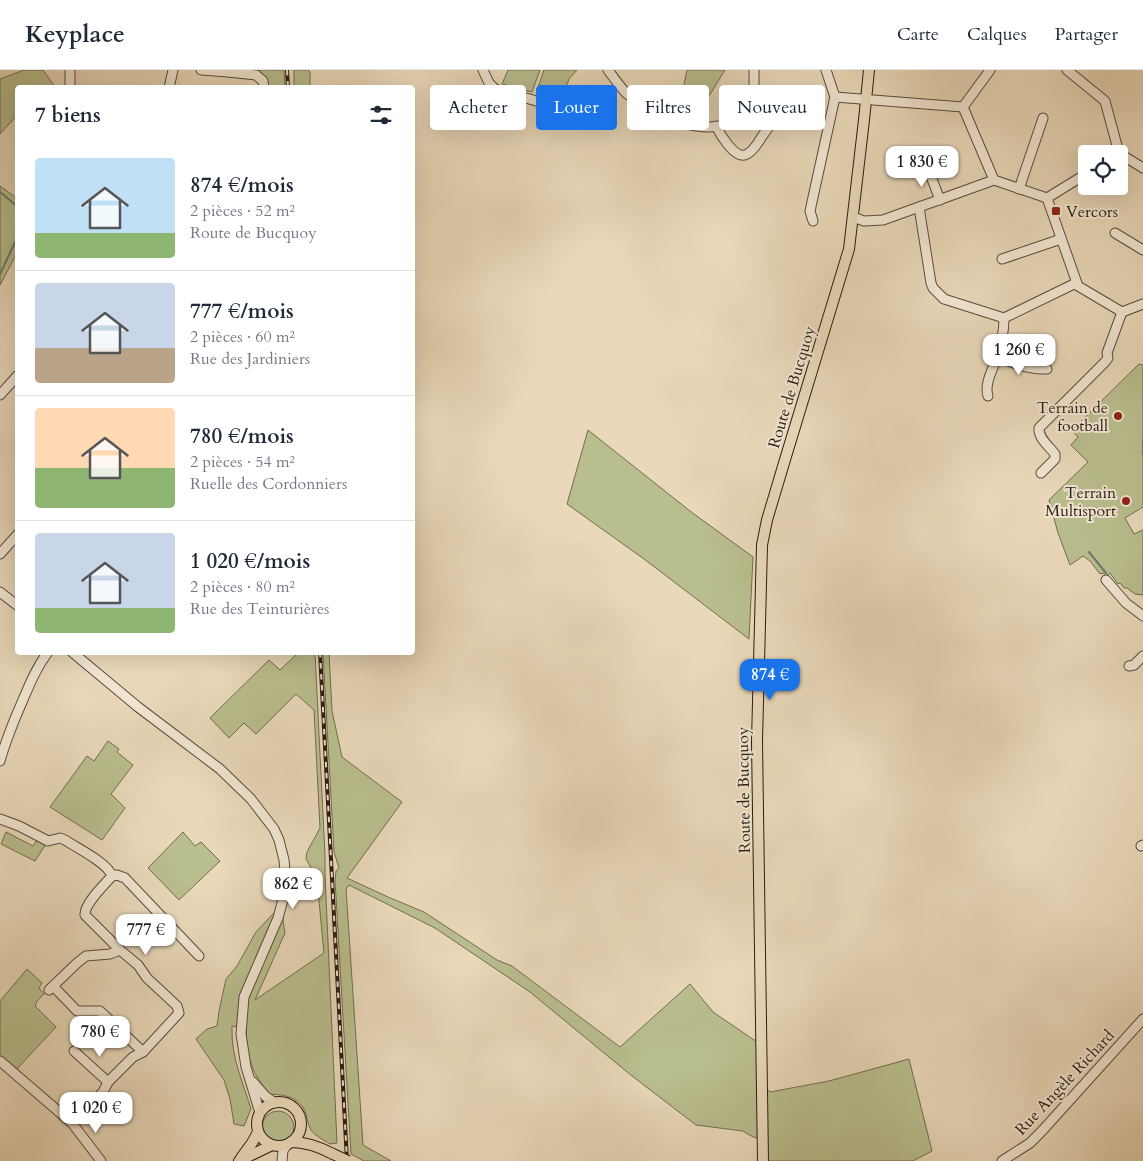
<!DOCTYPE html>
<html lang="fr">
<head>
<meta charset="utf-8">
<style>
  :root { --surface:#fff; --page:#f6f6f7; --text:#1f2937; --muted:#747a83; --line:#e0e1e3; --accent:#1a73e8 }
  body { margin:0; font-family:Cardo,serif; background:var(--page); color:var(--text); height:100vh; display:flex; flex-direction:column; font-size:19px; white-space:nowrap }
  * { box-sizing:border-box; margin:0 }
  p { font-size:16px; color:var(--muted) }
  .icon { flex:none; width:28px; height:28px; fill:none; stroke:currentColor; stroke-width:2; stroke-linecap:round; stroke-linejoin:round }
  .map { position:relative; flex:1; overflow:hidden }
  .panel { position:absolute; left:15px; top:15px; width:400px; height:570px; display:flex; flex-direction:column; background:var(--surface); border-radius:5px; box-shadow:0 5px 20px #0002 }
  .panel>* { flex:none }
  .banner { position:absolute; left:430px; top:15px; width:475px; height:45px; display:flex; gap:10px }
  .buttons { position:absolute; left:1078px; top:75px; display:grid; gap:10px }
  .buttons a { display:grid; place-items:center; width:50px; height:50px; border-radius:5px; background:var(--surface); box-shadow:0 5px 20px #0002; font-size:25px }
  .price { position:absolute; translate:-50% -42px; padding:0 11px; border-radius:10px; background:#fff; color:#222; font-size:16px; line-height:32px; filter:drop-shadow(0 1px 2px #0008) }
  .price::after { content:''; position:absolute; left:50%; top:30px; width:15px; height:11px; margin-left:-8px; background:inherit; clip-path:polygon(0 0,100% 0,50% 100%) }
  .price.current { background:var(--accent); color:#fff }
  ul { padding:0; list-style:none }
  li { display:flex; align-items:center; gap:15px; height:125px; padding:0 20px }
  li+li { border-top:1px solid var(--line) }
  li span { display:grid; place-items:center; flex:none; width:140px; height:100px; border-radius:5px; color:#555 }
  li>.icon { margin-inline-start:auto }
  span .icon { width:60px; height:60px; fill:#fffc; stroke-width:1 }
  li b { font-size:21px }
  h2 { display:flex; justify-content:space-between; align-items:center; height:60px; padding:0 20px; font-size:21px }
  .chip { padding:0 18px; border-radius:5px; background:var(--surface); box-shadow:0 5px 20px #0002; font-size:18px; line-height:45px }
  .chip.current { background:var(--accent); color:#fff }
  header { display:flex; align-items:center; gap:30px; box-sizing:border-box; height:70px; padding:0 25px; background:var(--surface); border-bottom:1px solid var(--line) }
  header strong { font-size:24px }
  nav { display:flex; gap:28px; margin-inline-start:auto; font-size:18px }
  .map>svg:first-child { display:block }
</style>
</head>
<body>
<header>
<strong>Keyplace</strong>
<nav><a>Carte</a><a>Calques</a><a>Partager</a></nav>
</header>
<div class="map">
<svg width="1143" height="1091" viewBox="0 0 1143 1091">
  <rect width="100%" height="100%" fill="#e9d8b9"/>
  <filter id="stains"><feTurbulence type="fractalNoise" baseFrequency=".004" numOctaves="4"/><feColorMatrix values="0 0 0 0 .2 0 0 0 0 .09 0 0 0 0 .02 0 0 0 .5 -.17"/></filter>
  <radialGradient id="worn" r=".72"><stop offset=".6" stop-color="#630" stop-opacity="0"/><stop offset="1" stop-color="#630" stop-opacity=".3"/></radialGradient>
  <g fill="#b9be8e" stroke="#726d50">
    <polygon points="24,0 43,0 55,17 18,18 17,45 0,64 0,9"/>
    <polygon points="245,0 284,0 285,17 266,17"/>
    <polygon points="294,0 308,0 310,2 310,17 294,17"/>
    <polygon points="508,0 540,0 532,22 502,14"/>
    <polygon points="544,0 577,0 569,9 561,31 536,23"/>
    <polygon points="687,0 725,0 706,31 701,32 699,29 683,19"/>
    <polygon points="0,116 18,129 17,186 16,185 0,215"/>
    <polygon points="1139,294 1143,295 1143,437 1125,448 1134,464 1143,460 1143,525 1135,524 1127,518 1124,518 1120,513 1118,514 1110,503 1106,506 1103,503 1100,504 1090,491 1083,486 1070,495 1058,463 1049,430 1088,392 1071,375 1078,367 1072,360"/>
    <polygon points="588,360 690,441 753,487 749,569 644,489 567,434"/>
    <path d="M296,583H315L325,785V805L337,1073L330,1074C324,1070 315,1066 311,1060C308,1055 307,1050 306,1044C301,1027 285,1025 270,1024C251,1004 247,985 246,958L232,956C231,988 242,1009 251,1039L244,1056L234,1054L230,1029L224,1010L196,969L207,959L217,956L219,941L226,909L237,896L256,862L284,832L283,850L285,863L255,930L324,883L319,831L314,803L306,789L307,782L320,758L314,640L296,624L256,664L244,653L229,668L210,648L269,590L280,600L297,584Z"/>
    <polygon points="323,583 329,583 332,641 342,687 402,732 347,808 388,827 424,842 497,890 512,896 620,977 690,914 713,942 754,970 761,971 762,1013 770,1022 829,1011 909,989 932,1081 913,1091 763,1091 763,1069 753,1067 743,1061 696,1055 632,1006 530,922 435,858 349,815 346,819 363,1075 391,1091 364,1091 351,1084 335,810 336,801 339,798 334,782"/>
    <polygon points="108,671 119,679 117,682 133,695 111,724 125,738 102,770 50,737 87,686 94,691"/>
    <polygon points="6,762 33,776 39,767 48,771 35,791 1,774"/>
    <polygon points="183,762 195,776 201,772 220,791 179,830 148,798"/>
    <polygon points="27,899 42,913 39,918 44,924 37,931 35,936 56,957 14,1002 0,991 0,931"/>
    <circle cx="278" cy="1057" r="16"/>
  </g>
  <g fill="none" stroke-linecap="round" stroke-linejoin="round">
    <g stroke="#6c7a72" stroke-width="2">
      <polyline points="0,122 18,137"/>
      <polyline points="0,204 18,166"/>
      <polyline points="1143,370 1143,384"/>
      <polyline points="1089,482 1106,503"/>
    </g>
    <g stroke="#5b4b3c" stroke-width="11">
      <g id="minor">
        <polyline points="70,0 70,18"/>
        <polyline points="201,0 228,2 230,0"/>
        <polyline points="483,0 489,13 495,19 557,37"/>
        <path d="M608,0C614,8 620,17 627,24C652,44 708,71 737,48C745,41 750,31 754,23"/>
        <polyline points="754,0 754,23"/>
        <polyline points="1067,0 1105,31 1119,83 1143,98"/>
        <polyline points="228,2 256,5 263,11 264,18"/>
        <polyline points="169,18 173,0"/>
        <polyline points="835,27 963,37"/>
        <polyline points="963,37 994,110 1047,128"/>
        <polyline points="963,37 990,0"/>
        <path d="M716,56C720,64 734,88 745,85C752,83 758,73 761,68C766,60 773,53 776,44L774,40L754,23"/>
        <polyline points="921,93 927,96 940,130"/>
        <polyline points="1019,119 1043,48"/>
        <polyline points="1047,128 1078,216 1122,242 1143,234"/>
        <polyline points="1047,128 1086,104"/>
        <polyline points="919,137 931,213 933,218 944,229 1004,248 1076,213"/>
        <polyline points="853,147 864,151 883,150 994,110"/>
        <polyline points="813,151 810,141 835,27 826,0"/>
        <polyline points="1115,163 1143,180"/>
        <polyline points="1002,189 1061,169"/>
        <path d="M997,286C1011,293 1031,300 1047,299"/>
        <polyline points="0,325 18,305"/>
        <path d="M988,326C984,314 993,299 997,287C1001,275 1004,261 1004,248"/>
        <path d="M1041,403L1055,389V384C1049,376 1038,368 1039,358L1105,292L1108,288L1107,283L1122,242"/>
        <polyline points="0,484 18,464"/>
        <polyline points="1106,510 1126,533 1143,546"/>
        <polyline points="0,522 18,536"/>
        <polyline points="72,582 138,637 220,699 251,729 274,759 279,770 284,790 286,811 285,822 278,848 244,927 241,964 246,997 260,1043"/>
        <polyline points="1129,596 1134,595 1143,586"/>
        <path d="M0,691C4,676 10,661 16,646C26,624 33,602 48,582"/>
        <path d="M0,749L19,756L48,771L60,768L65,770C77,778 108,793 112,806"/>
        <polyline points="1141,776 1143,775"/>
        <polyline points="112,806 117,805 125,808 199,886"/>
        <polyline points="53,916 77,941 100,941 143,982"/>
        <polyline points="49,920 77,893 86,886 110,884 120,880"/>
        <polyline points="74,981 108,1012"/>
        <polyline points="0,991 72,1053 101,1091"/>
        <polyline points="253,1012 265,1026 275,1033"/>
        <path d="M72,1053L103,1022L108,1012L133,987L143,982L179,943L177,936L147,908L138,895L120,880L85,845C84,834 104,815 112,806"/>
        <polyline points="282,1091 283,1080 288,1074"/>
        <polyline points="1002,1091 1030,1073 1042,1061 1143,949"/>
      </g>
    </g>
    <g stroke="#2c1c13" stroke-width="12">
      <g id="major">
        <circle cx="279" cy="1054" r="22"/>
        <path d="M291,1072C306,1072 320,1077 333,1084"/>
        <polyline points="241,1088 252,1073 258,1062"/>
        <polyline points="239,1091 272,1075"/>
        <polyline points="763,1091 757,671 762,475 767,450 784,393 849,179 864,50 869,0"/>
      </g>
    </g>
    <use href="#minor" stroke="#f1e6d2" stroke-width="9"/>
    <use href="#major" stroke="#e9d8b9" stroke-width="10"/>
    <g stroke="#2c1c13" stroke-width="4">
      <g id="rail">
        <polyline points="287,0 288,18"/>
        <polyline points="320,582 347,1091"/>
      </g>
    </g>
    <use href="#rail" stroke="#f1e6d2" stroke-width="2" stroke-dasharray="5.5" stroke-linecap="butt"/>
    <g stroke="#2c1c13" stroke-width="12" stroke-linecap="butt">
      <polyline id="major-bridge" points="333,1084 348,1091"/>
    </g>
    <use href="#major-bridge" stroke="#e9d8b9" stroke-width="10"/>
  </g>
  <g fill="#8f2418" stroke="#f1e6d2" stroke-width="2">
    <rect x="1051" y="136" width="10" height="10" rx="2.5"/>
    <circle cx="1118" cy="346" r="5"/>
    <circle cx="1126" cy="431" r="5"/>
  </g>
  <g text-anchor="middle" stroke-width="4" stroke-linejoin="round" paint-order="stroke">
    <g font-size="16" fill="#2c1c13" stroke="#f1e6d2" text-anchor="end">
      <text x="1066" y="147" text-anchor="start">Vercors</text>
      <text x="1108" y="343">Terrain de<tspan x="1108" dy="18">football</tspan></text>
      <text x="1116" y="428">Terrain<tspan x="1116" dy="18">Multisport</tspan></text>
    </g>
    <g font-size="16" fill="#2c1c13" stroke="#f1e6d2">
      <text transform="translate(791 317) rotate(-73)" y="6">Route de Bucquoy</text>
      <text transform="translate(743 720) rotate(-91)" y="6">Route de Bucquoy</text>
      <text transform="translate(1064 1012) rotate(-47)" y="6">Rue Angèle Richard</text>
    </g>
  </g>
  <rect width="100%" height="100%" filter="url(#stains)"/>
  <rect width="100%" height="100%" fill="url(#worn)"/>
</svg>
<div class="buttons">
<a><svg class="icon" aria-label="locate" viewBox="0 0 24 24"><circle cx="12" cy="12" r="6"/><path d="M12 2v4M12 18v4M2 12h4M18 12h4"/></svg></a>
</div>
<b class="price" style="left:922px;top:118px">1 830 €</b>
<b class="price" style="left:1019px;top:306px">1 260 €</b>
<b class="price current" style="left:770px;top:631px">874 €</b>
<b class="price" style="left:293px;top:840px">862 €</b>
<b class="price" style="left:146px;top:886px">777 €</b>
<b class="price" style="left:100px;top:988px">780 €</b>
<b class="price" style="left:96px;top:1064px">1 020 €</b>
<div class="banner">
<a class="chip">Acheter</a>
<a class="chip current">Louer</a>
<a class="chip">Filtres</a>
<a class="chip">Nouveau</a>
</div>
<section class="panel">
<h2>7 biens<svg class="icon" aria-label="filters" viewBox="0 0 24 24"><path d="M4 7h16M4 17h16"/><circle cx="9" cy="7" r="2"/><circle cx="15" cy="17" r="2"/></svg></h2>
<ul>
<li><span style="background:linear-gradient(#bfe0f5 75%,#8fb573 0)"><svg class="icon" aria-label="home" viewBox="0 0 24 24"><path d="M3 11l9-7 9 7M6 9v11h12V9"/></svg></span><div><b>874 €/mois</b><p>2 pièces · 52 m²</p><p>Route de Bucquoy</p></div></li>
<li><span style="background:linear-gradient(#c9d6e8 65%,#b9a48a 0)"><svg class="icon" aria-label="home" viewBox="0 0 24 24"><path d="M3 11l9-7 9 7M6 9v11h12V9"/></svg></span><div><b>777 €/mois</b><p>2 pièces · 60 m²</p><p>Rue des Jardiniers</p></div></li>
<li><span style="background:linear-gradient(#ffd9b3 60%,#8fb573 0)"><svg class="icon" aria-label="home" viewBox="0 0 24 24"><path d="M3 11l9-7 9 7M6 9v11h12V9"/></svg></span><div><b>780 €/mois</b><p>2 pièces · 54 m²</p><p>Ruelle des Cordonniers</p></div></li>
<li><span style="background:linear-gradient(#c9d6e8 75%,#8fb573 0)"><svg class="icon" aria-label="home" viewBox="0 0 24 24"><path d="M3 11l9-7 9 7M6 9v11h12V9"/></svg></span><div><b>1 020 €/mois</b><p>2 pièces · 80 m²</p><p>Rue des Teinturières</p></div></li>
</ul>
</section>
</div>
</body>
</html>
